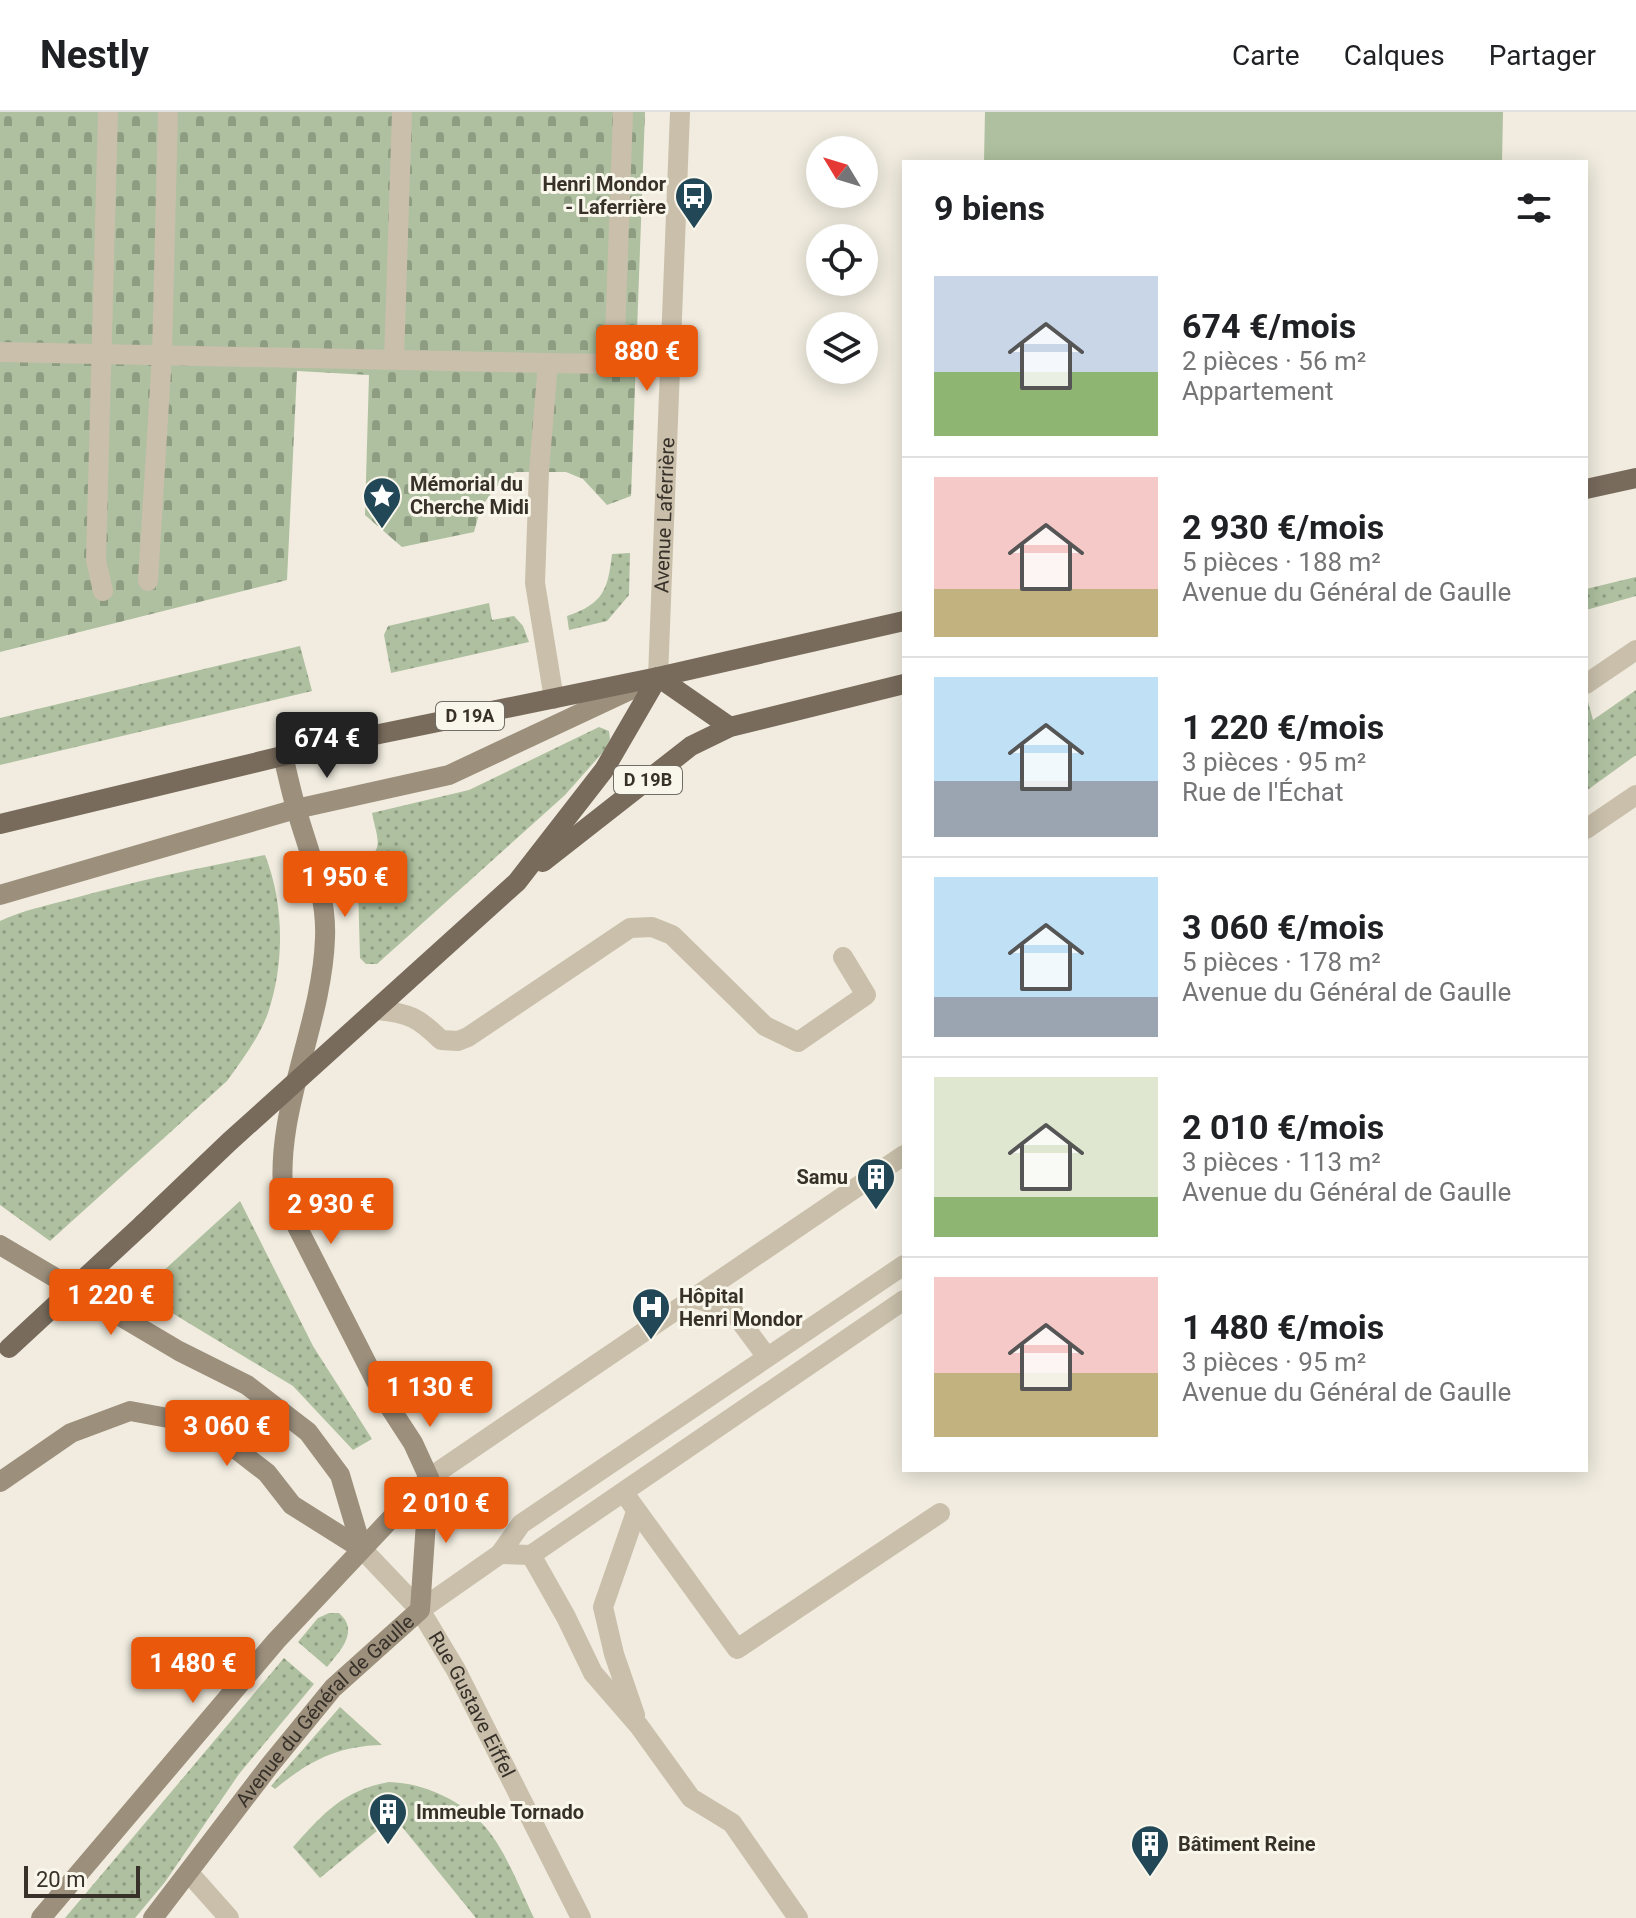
<!DOCTYPE html>
<html lang="fr">
<head>
<meta charset="utf-8">
<style>
  :root { --surface:#fff; --page:#f6f6f6; --text:#202124; --muted:#757577; --line:#e0e0e0; --accent:#ea580c }
  body { margin:0; font-family:Roboto,sans-serif; background:var(--page); color:var(--text); height:100vh; display:flex; flex-direction:column; font-size:30px; white-space:nowrap }
  * { box-sizing:border-box; margin:0 }
  p { font-size:26px; color:var(--muted) }
  .icon { flex:none; width:44px; height:44px; fill:none; stroke:currentColor; stroke-width:2; stroke-linecap:round; stroke-linejoin:round }
  .map { position:relative; flex:1; overflow:hidden }
  .drawer { position:absolute; left:902px; top:48px; width:686px; height:1312px; display:flex; flex-direction:column; background:var(--surface); border-radius:0px; box-shadow:0 4px 20px #0003 }
  .drawer>* { flex:none }
  .needle { width:52px; rotate:308deg }
  .fabs { position:absolute; left:806px; top:24px; display:grid; gap:16px }
  .fabs a { display:grid; place-items:center; width:72px; height:72px; border-radius:50%; background:var(--surface); box-shadow:0 4px 20px #0003; font-size:40px }
  .scale { position:absolute; left:24px; bottom:20px; width:116px; box-sizing:border-box; padding-left:8px; border:4px solid #37312a; border-top:0; font-size:22px; line-height:28px; white-space:nowrap; color:#37312a; -webkit-text-stroke:6px #f9f6eb; paint-order:stroke }
  .price { position:absolute; translate:-50% -68px; padding:0 18px; border-radius:8px; background:var(--accent); color:#fff; font-size:26px; line-height:52px; filter:drop-shadow(0 2px 4px #0008) }
  .price::after { content:''; position:absolute; left:50%; top:48px; width:24px; height:18px; margin-left:-12px; background:inherit; clip-path:polygon(0 0,100% 0,50% 100%) }
  .price.active { background:#222; color:#fff }
  ul { padding:0; list-style:none }
  li { display:flex; align-items:center; gap:24px; height:200px; padding:0 32px }
  li+li { border-top:2px solid var(--line) }
  li span { display:grid; place-items:center; flex:none; width:224px; height:160px; border-radius:0px; color:#555 }
  li>.icon { margin-inline-start:auto }
  span .icon { width:96px; height:96px; fill:#fffc; stroke-width:1 }
  li b { font-size:34px }
  h2 { display:flex; justify-content:space-between; align-items:center; height:96px; padding:0 32px; font-size:34px }
  header { display:flex; align-items:center; gap:48px; box-sizing:border-box; height:112px; padding:0 40px; background:var(--surface); border-bottom:2px solid var(--line) }
  header strong { font-size:38px }
  nav { display:flex; gap:44px; margin-inline-start:auto; font-size:28px }
  .map>svg:first-child { display:block }
</style>
</head>
<body>
<header>
<strong>Nestly</strong>
<nav><a>Carte</a><a>Calques</a><a>Partager</a></nav>
</header>
<div class="map">
<svg width="1636" height="1806" viewBox="0 0 1636 1806">
  <defs>
    <pattern id="grass-dots" width="8" height="8" patternUnits="userSpaceOnUse" patternTransform="scale(2)"><rect width="8" height="8" fill="#aec09f"/><path d="M2 2h.1M6 6h.1" fill="none" stroke="#8e9d82" stroke-width="1.8" stroke-linecap="round"/></pattern>
    <pattern id="cemetery-stones" width="16" height="16" patternUnits="userSpaceOnUse" patternTransform="scale(2)"><rect width="16" height="16" fill="#aec09f"/><path d="M2 7V4a2 2 0 0 1 4 0v3zM10 15v-3a2 2 0 0 1 4 0v3z" fill="#8e9d82"/></pattern>
  </defs>
  <rect width="100%" height="100%" fill="#f1ecdf"/>
  <g fill="url(#grass-dots)">
    <path d="M630,441L629,483L607,509L569,518L567,504C603,492 608,478 612,442Z"/>
    <polygon points="1636,465 1636,484 1586,498 1586,477"/>
    <polygon points="489,491 492,508 514,504 523,514 529,530 391,561 384,523 388,514"/>
    <polygon points="300,534 312,579 0,653 0,606"/>
    <polygon points="1636,578 1636,643 1586,679 1586,582 1593,608"/>
    <path d="M599,615L609,619L610,627L604,639L565,683L377,852H366L360,846L358,774L351,755C386,740 379,734 372,701L469,678Z"/>
    <path d="M265,743C284,791 285,851 268,901C259,926 242,948 227,969L50,1129L0,1093V809C23,798 46,794 71,787C135,769 199,756 265,743Z"/>
    <polygon points="240,1089 313,1234 372,1327 353,1338 293,1274 139,1181"/>
    <path d="M329,1501H339C360,1519 340,1539 327,1555L298,1530L318,1506Z"/>
    <polygon points="284,1546 314,1572 239,1662 165,1770 135,1806 65,1806"/>
    <path d="M340,1595L382,1633C337,1634 309,1649 275,1677L271,1674Z"/>
    <path d="M389,1670C425,1671 463,1689 487,1717C506,1740 521,1779 534,1806H476L394,1705L320,1766L293,1735C323,1702 343,1678 389,1670Z"/>
  </g>
  <polygon fill="url(#cemetery-stones)" points="0,0 645,0 631,384 607,393 583,367 566,360 515,360 496,375 481,395 474,420 402,435 365,403 369,263 297,259 287,468 0,540"/>
  <polygon fill="#aec09f" points="985,0 1503,0 1502,50 984,50"/>
  <g fill="none" stroke-linecap="round" stroke-linejoin="round">
    <g stroke="#c9bfab" stroke-width="20">
      <polyline points="0,240 548,251 539,359 535,471 554,587"/>
      <polyline points="394,248 402,0"/>
      <polyline points="548,251 614,252 623,0"/>
      <polyline points="148,469 162,243 168,0"/>
      <polyline points="103,479 96,448 108,0"/>
      <polyline points="1586,572 1636,538"/>
      <polyline points="1586,717 1636,683"/>
      <path d="M378,898C409,901 419,906 441,928L458,929L468,925L630,816L652,815L672,823L765,914L798,930L866,883L843,845"/>
      <polyline points="694,1186 732,1198 767,1245"/>
      <polyline points="429,1366 904,1043"/>
      <polyline points="624,1381 737,1537 940,1401"/>
      <path id="s1" d="M362,1437L420,1498L456,1558L581,1806"/>
      <polyline points="500,1442 531,1443 904,1188"/>
      <polyline points="531,1443 566,1505 593,1561 639,1614 691,1686 732,1711 798,1806"/>
      <polyline points="420,1498 500,1442 521,1412 904,1153"/>
      <polyline points="635,1603 614,1542 603,1495 636,1400"/>
      <polyline points="189,1761 229,1806"/>
    </g>
    <path stroke="#c9bfab" stroke-width="20" id="s2" d="M658,565L680,0"/>
    <g stroke="#9c8f7c" stroke-width="20">
      <polyline points="0,783 296,697 449,663 643,572"/>
      <polyline points="0,1133 179,1239 247,1273 308,1320 340,1363 362,1437"/>
      <polyline points="0,1370 71,1321 130,1299 190,1310 214,1320 267,1361 292,1393 362,1437"/>
      <polyline points="41,1806 276,1529 429,1366"/>
      <path id="s3" d="M153,1806L270,1653L333,1576L420,1498L429,1366L413,1331L387,1291L284,1089C273,999 322,915 325,826C327,780 308,739 296,696C291,679 287,661 283,643"/>
    </g>
    <g stroke="#786b5c" stroke-width="20">
      <polyline points="1586,377 1636,366"/>
      <polyline points="658,565 730,615"/>
      <polyline points="0,712 345,629 658,565 904,509"/>
      <polyline points="543,750 691,634 730,615 904,572"/>
      <polyline points="143,1112 229,1030 517,770 604,658 658,565"/>
    </g>
    <polyline stroke="#786b5c" stroke-width="20" points="9,1236 143,1112"/>
  </g>
  <defs>
    <g id="bus-pin" transform="scale(2)"><path d="M0 17L-7.5 6A9.5 9.5 0 1 1 7.5 6Z" fill="#224756" stroke="#f9f6eb"/><path d="M-5-6H5V4H4V6H2V4H-2V6H-4V4H-5ZM-3.5-4V0h7V-4ZM-3.5 1.2v1.5H-2V1.2ZM2 1.2v1.5H3.5V1.2Z" fill="#fff"/></g>
    <g id="sight-pin" transform="scale(2)"><path d="M0 17L-7.5 6A9.5 9.5 0 1 1 7.5 6Z" fill="#224756" stroke="#f9f6eb"/><path d="M0-6L1.8-2.2L6-1.7L2.9 1.2L3.7 5.4L0 3.3L-3.7 5.4L-2.9 1.2L-6-1.7L-1.8-2.2Z" fill="#fff"/></g>
    <g id="building-pin" transform="scale(2)"><path d="M0 17L-7.5 6A9.5 9.5 0 1 1 7.5 6Z" fill="#224756" stroke="#f9f6eb"/><path d="M-4-6H4V6H1V3H-1V6H-4ZM-2.5-4.3h1.7v1.8h-1.7ZM.8-4.3h1.7v1.8H.8ZM-2.5-1h1.7V.8h-1.7ZM.8-1h1.7V.8H.8Z" fill="#fff"/></g>
    <g id="hospital-pin" transform="scale(2)"><path d="M0 17L-7.5 6A9.5 9.5 0 1 1 7.5 6Z" fill="#224756" stroke="#f9f6eb"/><path d="M-5-5h3v3.5h4V-5h3V5h-3V1.5h-4V5h-3Z" fill="#fff"/></g>
  </defs>
  <g fill-rule="evenodd">
    <use href="#bus-pin" x="694" y="84"/>
    <use href="#sight-pin" x="382" y="384"/>
    <use href="#building-pin" x="876" y="1065"/>
    <use href="#hospital-pin" x="651" y="1195"/>
    <use href="#building-pin" x="388" y="1700"/>
    <use href="#building-pin" x="1150" y="1732"/>
  </g>
  <g text-anchor="middle" stroke-width="6" stroke-linejoin="round" paint-order="stroke">
    <g fill="#f9f6eb" stroke="#716c64" stroke-width="2">
      <rect x="436" y="590" width="68" height="28" rx="6"/>
      <rect x="614" y="654" width="68" height="28" rx="6"/>
    </g>
    <g font-size="18" font-weight="bold" fill="#37312a">
      <text x="470" y="610">D 19A</text>
      <text x="648" y="674">D 19B</text>
    </g>
    <g font-size="20" font-weight="bold" fill="#37312a" stroke="#f9f6eb" text-anchor="start">
      <text x="666" y="79" text-anchor="end">Henri Mondor<tspan x="666" dy="23">- Laferrière</tspan></text>
      <text x="410" y="379">Mémorial du<tspan x="410" dy="23">Cherche Midi</tspan></text>
      <text x="848" y="1072" text-anchor="end">Samu</text>
      <text x="679" y="1191">Hôpital<tspan x="679" dy="23">Henri Mondor</tspan></text>
      <text x="416" y="1707">Immeuble Tornado</text>
      <text x="1178" y="1739">Bâtiment Reine</text>
    </g>
    <g font-size="20" fill="#37312a" stroke="#f9f6eb">
      <text dy="7" stroke="none"><textPath href="#s2" startOffset="162">Avenue Laferrière</textPath></text>
      <text dy="7" stroke="none"><textPath href="#s1" startOffset="192">Rue Gustave Eiffel</textPath></text>
      <text dy="7" stroke="none"><textPath href="#s3" startOffset="270">Avenue du Général de Gaulle</textPath></text>
    </g>
  </g>
</svg>
<div class="fabs">
<a><svg class="needle" viewBox="-14 -14 28 28"><path d="M0-13l5 13h-10z" fill="#e53935"/><path d="M0 13l5-13h-10z" fill="#757577"/></svg></a>
<a><svg class="icon" aria-label="locate" viewBox="0 0 24 24"><circle cx="12" cy="12" r="6"/><path d="M12 2v4M12 18v4M2 12h4M18 12h4"/></svg></a>
<a><svg class="icon" aria-label="layers" viewBox="0 0 24 24"><path d="M12 4l9 5-9 5-9-5zM3 14l9 5 9-5"/></svg></a>
</div>
<div class="scale">20 m</div>
<b class="price" style="left:647px;top:281px">880 €</b>
<b class="price active" style="left:327px;top:668px">674 €</b>
<b class="price" style="left:345px;top:807px">1 950 €</b>
<b class="price" style="left:331px;top:1134px">2 930 €</b>
<b class="price" style="left:111px;top:1225px">1 220 €</b>
<b class="price" style="left:430px;top:1317px">1 130 €</b>
<b class="price" style="left:227px;top:1356px">3 060 €</b>
<b class="price" style="left:446px;top:1433px">2 010 €</b>
<b class="price" style="left:193px;top:1593px">1 480 €</b>
<section class="drawer">
<h2>9 biens<svg class="icon" aria-label="filters" viewBox="0 0 24 24"><path d="M4 7h16M4 17h16"/><circle cx="9" cy="7" r="2"/><circle cx="15" cy="17" r="2"/></svg></h2>
<ul>
<li><span style="background:linear-gradient(#c9d6e8 60%,#8fb573 0)"><svg class="icon" aria-label="home" viewBox="0 0 24 24"><path d="M3 11l9-7 9 7M6 9v11h12V9"/></svg></span><div><b>674 €/mois</b><p>2 pièces · 56 m²</p><p>Appartement</p></div></li>
<li><span style="background:linear-gradient(#f6c9c9 70%,#c2b280 0)"><svg class="icon" aria-label="home" viewBox="0 0 24 24"><path d="M3 11l9-7 9 7M6 9v11h12V9"/></svg></span><div><b>2 930 €/mois</b><p>5 pièces · 188 m²</p><p>Avenue du Général de Gaulle</p></div></li>
<li><span style="background:linear-gradient(#bfe0f5 65%,#9aa5b1 0)"><svg class="icon" aria-label="home" viewBox="0 0 24 24"><path d="M3 11l9-7 9 7M6 9v11h12V9"/></svg></span><div><b>1 220 €/mois</b><p>3 pièces · 95 m²</p><p>Rue de l'Échat</p></div></li>
<li><span style="background:linear-gradient(#bfe0f5 75%,#9aa5b1 0)"><svg class="icon" aria-label="home" viewBox="0 0 24 24"><path d="M3 11l9-7 9 7M6 9v11h12V9"/></svg></span><div><b>3 060 €/mois</b><p>5 pièces · 178 m²</p><p>Avenue du Général de Gaulle</p></div></li>
<li><span style="background:linear-gradient(#dfe7d0 75%,#8fb573 0)"><svg class="icon" aria-label="home" viewBox="0 0 24 24"><path d="M3 11l9-7 9 7M6 9v11h12V9"/></svg></span><div><b>2 010 €/mois</b><p>3 pièces · 113 m²</p><p>Avenue du Général de Gaulle</p></div></li>
<li><span style="background:linear-gradient(#f6c9c9 60%,#c2b280 0)"><svg class="icon" aria-label="home" viewBox="0 0 24 24"><path d="M3 11l9-7 9 7M6 9v11h12V9"/></svg></span><div><b>1 480 €/mois</b><p>3 pièces · 95 m²</p><p>Avenue du Général de Gaulle</p></div></li>
</ul>
</section>
</div>
</body>
</html>
